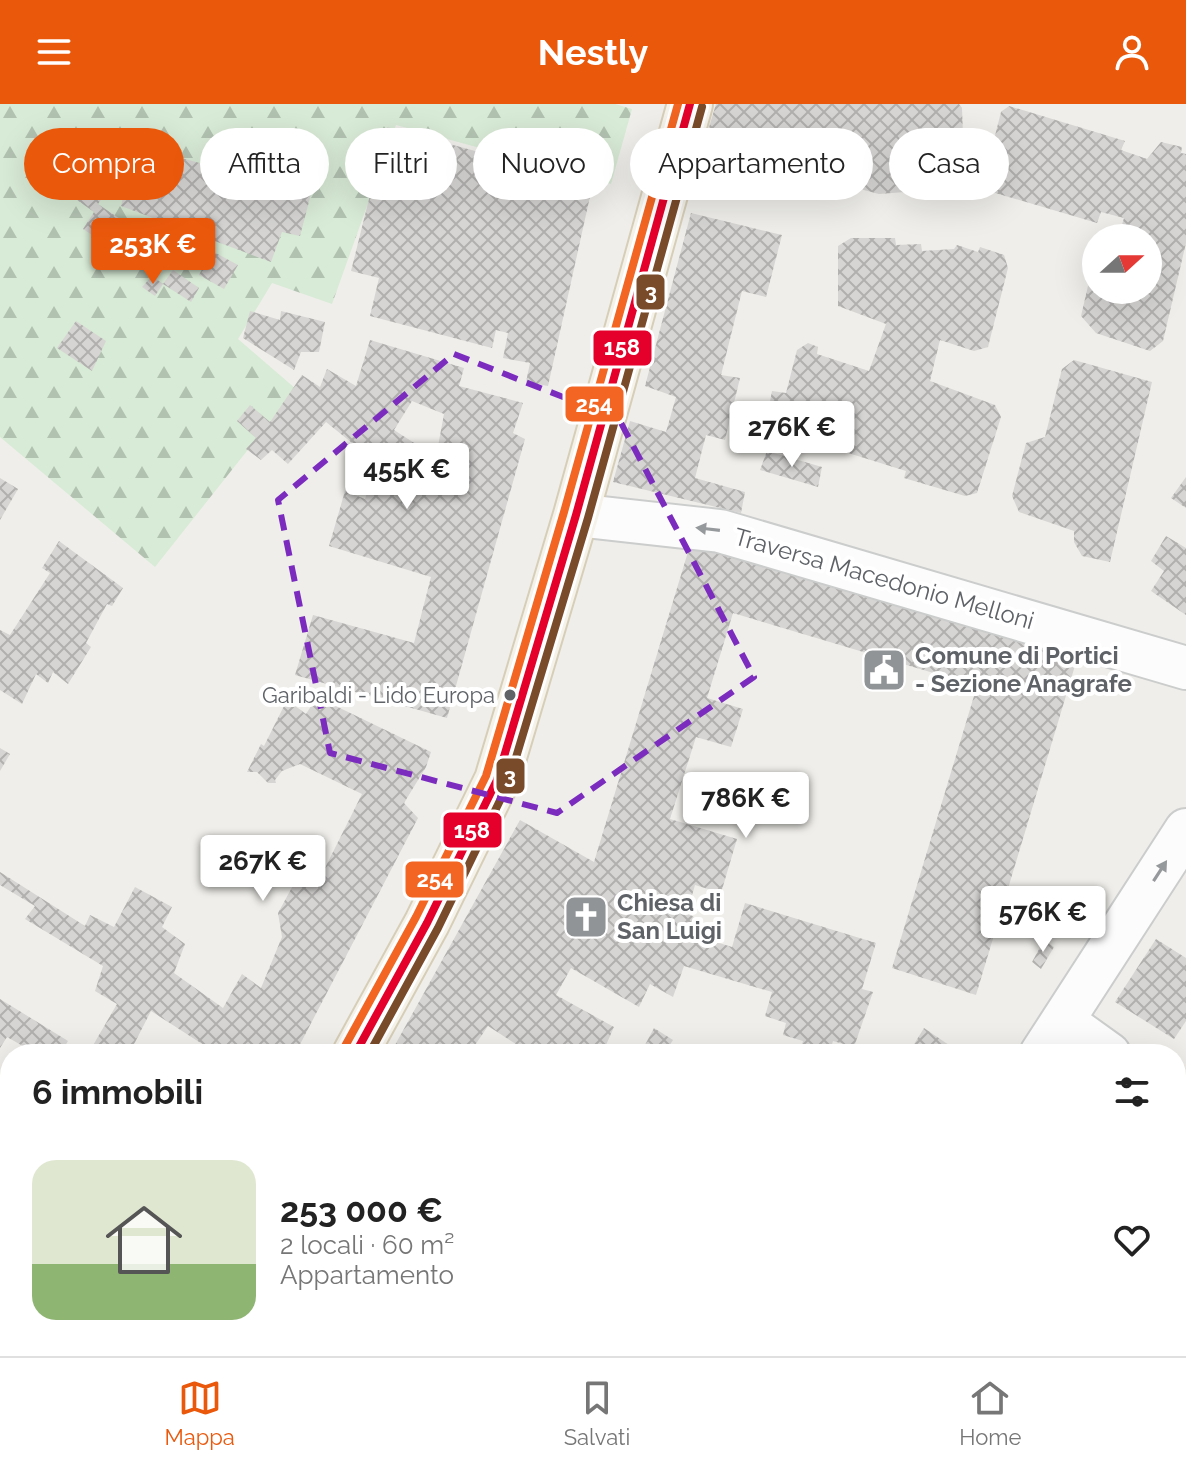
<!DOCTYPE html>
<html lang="it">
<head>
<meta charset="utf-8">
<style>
  :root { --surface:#fff; --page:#f2f2f2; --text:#222; --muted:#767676; --line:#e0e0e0; --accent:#ea580c }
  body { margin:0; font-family:Raleway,sans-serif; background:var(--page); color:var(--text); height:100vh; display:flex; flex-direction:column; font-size:30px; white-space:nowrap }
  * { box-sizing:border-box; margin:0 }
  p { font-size:26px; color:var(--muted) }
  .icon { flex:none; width:44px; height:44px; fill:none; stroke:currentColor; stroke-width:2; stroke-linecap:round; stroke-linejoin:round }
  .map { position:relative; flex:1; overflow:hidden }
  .side { position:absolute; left:0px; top:940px; width:1186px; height:312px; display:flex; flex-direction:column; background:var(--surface); border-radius:32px 32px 0 0; box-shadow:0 8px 32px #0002 }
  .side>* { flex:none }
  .guide { position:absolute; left:24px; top:24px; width:1138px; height:72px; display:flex; gap:16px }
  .needle { width:52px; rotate:69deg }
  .controls { position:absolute; left:1082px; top:120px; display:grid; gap:16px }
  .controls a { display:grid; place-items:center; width:80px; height:80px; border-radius:50%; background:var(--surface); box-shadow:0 8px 32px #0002; font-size:40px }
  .price { position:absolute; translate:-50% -68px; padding:0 18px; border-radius:8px; background:#fff; color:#222; font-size:26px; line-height:52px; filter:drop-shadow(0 2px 4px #0008) }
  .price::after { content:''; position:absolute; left:50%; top:48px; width:24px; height:18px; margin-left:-12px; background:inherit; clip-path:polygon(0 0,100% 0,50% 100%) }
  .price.selected { background:var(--accent); color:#fff }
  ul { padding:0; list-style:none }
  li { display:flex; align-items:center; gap:24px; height:200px; padding:0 32px }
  li span { display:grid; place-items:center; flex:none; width:224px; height:160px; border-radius:24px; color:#555 }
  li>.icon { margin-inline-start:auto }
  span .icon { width:96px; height:96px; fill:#fffc; stroke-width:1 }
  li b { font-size:34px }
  h2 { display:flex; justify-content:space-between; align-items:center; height:96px; padding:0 32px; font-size:34px }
  .tag { padding:0 28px; border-radius:36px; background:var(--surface); box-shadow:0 8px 32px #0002; font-size:28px; line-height:72px }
  .tag.selected { background:var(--accent); color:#fff }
  header { display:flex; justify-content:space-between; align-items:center; height:104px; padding:0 32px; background:var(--accent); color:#fff; font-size:36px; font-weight:700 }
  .menu { display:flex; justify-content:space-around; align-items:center; height:112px; border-top:2px solid var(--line); background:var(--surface); font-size:22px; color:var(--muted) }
  .menu a { display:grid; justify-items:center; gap:4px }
  .menu .selected { color:var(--accent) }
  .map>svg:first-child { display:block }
</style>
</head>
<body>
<header><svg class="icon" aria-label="menu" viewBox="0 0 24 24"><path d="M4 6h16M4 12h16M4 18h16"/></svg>Nestly<svg class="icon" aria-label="person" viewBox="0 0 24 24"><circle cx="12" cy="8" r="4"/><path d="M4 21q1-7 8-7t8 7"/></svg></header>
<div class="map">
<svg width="1186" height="1252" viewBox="0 0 1186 1252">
  <defs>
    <pattern id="forest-firs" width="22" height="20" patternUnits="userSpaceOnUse" patternTransform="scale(2)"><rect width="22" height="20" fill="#d8ebd6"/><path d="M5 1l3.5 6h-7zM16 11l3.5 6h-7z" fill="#b2c2b1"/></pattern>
    <pattern id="garden-dots" width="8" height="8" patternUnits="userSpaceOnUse" patternTransform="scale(2)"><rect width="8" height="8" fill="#d8ebd6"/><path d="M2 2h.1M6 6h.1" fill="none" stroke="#b2c2b1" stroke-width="1.8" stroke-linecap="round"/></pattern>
    <pattern id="building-cross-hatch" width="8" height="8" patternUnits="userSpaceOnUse" patternTransform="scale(2)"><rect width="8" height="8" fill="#d6d5d3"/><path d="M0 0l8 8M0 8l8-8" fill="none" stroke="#b1b0af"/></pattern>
  </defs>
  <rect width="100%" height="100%" fill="#efeeea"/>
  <polygon fill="url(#forest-firs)" points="0,0 615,0 632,5 611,80 396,21 332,200 272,179 238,235 296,285 155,463 0,333"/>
  <polygon fill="url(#garden-dots)" points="0,1112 10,1118 10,1207 0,1233"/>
  <g fill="url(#building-cross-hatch)" fill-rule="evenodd">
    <polygon points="716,0 959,0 962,4 963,32 943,85 879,90 795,68 800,61 784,56 775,72 764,76 710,62 703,43"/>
    <polygon points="1009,2 1125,37 1121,46 1147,55 1161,38 1182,43 1181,49 1186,50 1186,139 1163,237 1150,247 1096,229 1081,212 1095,152 1096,186 1148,186 1148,134 1099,134 1120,127 1124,114 1101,108 1097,119 992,88 983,79 1001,8"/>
    <polygon points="387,23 593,79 548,282 526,278 530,259 503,254 508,229 496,226 492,244 370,212 379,174 351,167"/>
    <polygon points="135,41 311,90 300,132 282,128 271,158 121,102"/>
    <polygon points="91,76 107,87 98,100 129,121 113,145 83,125 94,108 77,96"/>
    <polygon points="691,109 782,131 766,193 742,187 721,271 740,274 725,336 706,331 695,374 745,388 741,409 613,378 630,317 666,328 676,293 645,282"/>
    <polygon points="851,134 895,134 896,141 921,140 922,147 954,145 957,141 978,148 980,143 1004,151 1008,164 988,243 974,247 940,236 930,277 995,301 1001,313 977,389 965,392 904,374 906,367 771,325 767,313 772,287 786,289 797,246 808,239 818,243 817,250 869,267 886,220 838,202 838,142"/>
    <polygon points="141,145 162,160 157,166 131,158"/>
    <polygon points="212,147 238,161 224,185 199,171"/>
    <polygon points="173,166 199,184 191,198 163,180"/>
    <polygon points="152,172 163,180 155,192 142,183"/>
    <polygon points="250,207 280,216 281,207 325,218 319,248 301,248 294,266 243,234"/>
    <polygon points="76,217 106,237 92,267 57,244"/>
    <path d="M370,236L464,264L459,282L523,299L513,329L525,335L447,614L295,571L313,511L414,539L431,473L329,442L345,387L365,395L377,359L326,318L288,360L272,346L261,356L246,345L256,334L237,317L250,301L270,318L302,271L320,283L327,265L356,282ZM412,297L444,310L436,353L394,326Z"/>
    <polygon points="1074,256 1152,278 1110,458 1082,452 1074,438 1074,427 1019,408 1012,392 1026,339 1045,333 1062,265"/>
    <polygon points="767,347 822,363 818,383 760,366"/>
    <polygon points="1186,373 1186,404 1171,394"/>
    <polygon points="0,374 18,385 0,416"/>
    <polygon points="1166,432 1186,444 1186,511 1151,487 1164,467 1151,457"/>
    <polygon points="59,437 123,484 112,502 107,500 86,539 91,543 68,580 53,568 48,579 36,570 22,600 0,586 0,526 10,531 50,469 42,464"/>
    <polygon points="691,438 1077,555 976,891 892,864 977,582 733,509 707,594 743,605 731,643 696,633 670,715 737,735 721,789 695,781 687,809 699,816 694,831 732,843 745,799 876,839 862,885 873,888 854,943 833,937 829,950 799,950 803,937 783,931 786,919 765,912 772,888 684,862 673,893 650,880 639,903 571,864 556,891 614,923 602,950 520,950 522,944 488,922 469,950 390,950 520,716 594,758"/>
    <polygon points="317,593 431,648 426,663 404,699 418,714 295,950 207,950 210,945 151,907 129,950 88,950 117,900 95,887 103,862 25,815 35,802 0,781 0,768 85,822 90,811 114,823 135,783 172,803 162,823 185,840 174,869 223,904 242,870 261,884 282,833 278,809 296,776 321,772 362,690 300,660 282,667 275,676 276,679 268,679 257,668 247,668 261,640 264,642 287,596 306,610"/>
    <polygon points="0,644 10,650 0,667"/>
    <polygon points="1156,835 1186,854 1186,917 1174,935 1115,898"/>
    <polygon points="1044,836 1054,843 1041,865 1032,858"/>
    <polygon points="0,895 68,937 60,950 37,950 7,933 0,944"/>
    <polygon points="654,924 673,936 664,950 660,950 645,941"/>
    <polygon points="924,924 962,950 908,950"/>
    <polygon points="10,963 10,1008 3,1020 0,1018 0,981"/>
    <polygon points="10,1058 10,1099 0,1094 0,1075"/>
    <polygon points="1186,1059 1186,1143 1176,1136 1176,1075"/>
    <polygon points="17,1242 142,1242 137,1252 11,1252"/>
    <polygon points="244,1242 332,1242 349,1252 238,1252"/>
    <polygon points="420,1242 512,1242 526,1252 434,1252"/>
    <polygon points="596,1242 658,1242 653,1252 606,1252 607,1250"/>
    <polygon points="694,1242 791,1242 784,1252 688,1252"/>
    <polygon points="882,1242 1019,1242 1015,1252 964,1252 959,1249 957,1252 875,1252"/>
    <polygon points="1065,1242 1073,1242 1086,1252 1062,1252"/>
  </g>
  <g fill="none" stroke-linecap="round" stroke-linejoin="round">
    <g stroke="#cbcccc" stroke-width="46">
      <g id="minor">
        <polyline points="576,411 720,427 1186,564"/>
        <polyline points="1063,917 1109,950"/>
        <polyline points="1041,950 1186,726"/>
        <polyline points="1176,998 1186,1005"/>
        <polyline points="357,1242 372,1252"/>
        <polyline points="846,1252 853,1242"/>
      </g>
    </g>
    <g stroke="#d7ceb8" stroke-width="48">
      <g id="major">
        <polyline points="355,950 427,819 497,676 576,411 690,0"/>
        <polyline points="190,1252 195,1242"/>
      </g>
    </g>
    <use href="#minor" stroke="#fdfcfc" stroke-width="42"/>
    <use href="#major" stroke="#f4f2e9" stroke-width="44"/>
    <g stroke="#fff" stroke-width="14">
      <polyline id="bus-1" points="355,950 427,819 497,676 576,411 690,0"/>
    </g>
    <g stroke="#fff" stroke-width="14">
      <polyline id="bus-2" points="369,950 438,824 508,680 588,414 702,3"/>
    </g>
    <g stroke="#fff" stroke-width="14">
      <polyline id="bus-3" points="344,944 416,813 486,672 564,408 678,0"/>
    </g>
    <use href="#bus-1" stroke="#e4002b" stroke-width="8"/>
    <use href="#bus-2" stroke="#7a4b2a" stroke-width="8"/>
    <use href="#bus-3" stroke="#f26522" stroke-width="8"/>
  </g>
  <defs><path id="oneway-solid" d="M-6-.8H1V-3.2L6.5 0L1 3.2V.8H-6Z" transform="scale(2)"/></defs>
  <g fill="#96999c">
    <use href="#oneway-solid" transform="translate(708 425) rotate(-173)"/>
    <use href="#oneway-solid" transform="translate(1160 767) rotate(-57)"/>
  </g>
  <path fill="none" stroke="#7b2cbf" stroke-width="6" stroke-dasharray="16 10" stroke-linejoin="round" d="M454,250L619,315L754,573L557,709L330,649L278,396Z"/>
  <defs>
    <g id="civic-square" transform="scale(2.3)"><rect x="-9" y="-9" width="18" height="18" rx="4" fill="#919496" stroke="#fff"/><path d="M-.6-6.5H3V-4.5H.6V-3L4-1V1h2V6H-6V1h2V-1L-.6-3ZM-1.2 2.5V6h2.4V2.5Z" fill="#fff"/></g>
    <g id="church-square" transform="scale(2.3)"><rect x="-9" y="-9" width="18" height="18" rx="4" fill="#919496" stroke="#fff"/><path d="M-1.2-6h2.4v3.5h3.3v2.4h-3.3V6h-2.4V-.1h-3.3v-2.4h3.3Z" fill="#fff"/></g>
  </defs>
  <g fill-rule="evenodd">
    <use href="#civic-square" x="884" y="566"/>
    <use href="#church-square" x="586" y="813"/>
  </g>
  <circle fill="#5f6368" stroke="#fff" stroke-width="3" cx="510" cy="591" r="7"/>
  <g text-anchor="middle" stroke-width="8" stroke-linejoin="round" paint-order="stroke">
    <g font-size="22" fill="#5f6368" stroke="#fff" text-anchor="end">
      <text x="495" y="599">Garibaldi - Lido Europa</text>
    </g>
    <g font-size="24" fill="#5f6368" stroke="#fff">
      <text transform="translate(884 475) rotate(16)" y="8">Traversa Macedonio Melloni</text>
    </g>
    <g font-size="24" font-weight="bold" fill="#5f6368" stroke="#fff" text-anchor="start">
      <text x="915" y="560">Comune di Portici<tspan x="915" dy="28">- Sezione Anagrafe</tspan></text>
      <text x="617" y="807">Chiesa di<tspan x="617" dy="28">San Luigi</tspan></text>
    </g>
  </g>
  <g stroke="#fff" stroke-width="3">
    <rect x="635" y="169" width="31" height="38" rx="8" fill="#7a4b2a"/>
    <rect x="592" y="225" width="61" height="38" rx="8" fill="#e4002b"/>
    <rect x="564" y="281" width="61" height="38" rx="8" fill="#f26522"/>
    <rect x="495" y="653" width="31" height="38" rx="8" fill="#7a4b2a"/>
    <rect x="442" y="707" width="61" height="38" rx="8" fill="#e4002b"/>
    <rect x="404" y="756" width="61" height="39" rx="8" fill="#f26522"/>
  </g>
  <g font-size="22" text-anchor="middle" font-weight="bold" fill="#fff">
    <text x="651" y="196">3</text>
    <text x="622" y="251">158</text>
    <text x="594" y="308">254</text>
    <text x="510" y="680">3</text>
    <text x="472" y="734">158</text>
    <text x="435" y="783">254</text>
  </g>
</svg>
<div class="controls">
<a><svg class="needle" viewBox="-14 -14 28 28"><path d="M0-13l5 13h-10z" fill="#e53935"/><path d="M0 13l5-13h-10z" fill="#767676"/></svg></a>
</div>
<b class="price selected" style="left:153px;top:182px">253K €</b>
<b class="price" style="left:792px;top:365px">276K €</b>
<b class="price" style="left:407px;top:407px">455K €</b>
<b class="price" style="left:746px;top:736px">786K €</b>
<b class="price" style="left:263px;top:799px">267K €</b>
<b class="price" style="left:1043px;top:850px">576K €</b>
<div class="guide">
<a class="tag selected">Compra</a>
<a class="tag">Affitta</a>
<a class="tag">Filtri</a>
<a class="tag">Nuovo</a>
<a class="tag">Appartamento</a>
<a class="tag">Casa</a>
</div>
<section class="side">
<h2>6 immobili<svg class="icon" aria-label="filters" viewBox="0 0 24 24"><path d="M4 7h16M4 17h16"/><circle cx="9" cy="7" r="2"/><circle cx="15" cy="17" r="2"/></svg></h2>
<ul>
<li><span style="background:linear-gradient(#dfe7d0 65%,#8fb573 0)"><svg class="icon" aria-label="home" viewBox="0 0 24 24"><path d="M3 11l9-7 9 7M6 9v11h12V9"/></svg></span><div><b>253 000 €</b><p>2 locali · 60 m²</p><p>Appartamento</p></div><svg class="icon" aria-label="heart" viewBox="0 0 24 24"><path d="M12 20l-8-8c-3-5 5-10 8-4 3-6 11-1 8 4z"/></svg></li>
</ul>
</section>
</div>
<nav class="menu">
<a class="selected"><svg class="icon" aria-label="map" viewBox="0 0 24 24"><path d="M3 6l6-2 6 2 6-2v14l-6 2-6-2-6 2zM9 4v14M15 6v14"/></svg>Mappa</a>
<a><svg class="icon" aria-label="saved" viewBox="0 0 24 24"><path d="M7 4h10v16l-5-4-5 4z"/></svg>Salvati</a>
<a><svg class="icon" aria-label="home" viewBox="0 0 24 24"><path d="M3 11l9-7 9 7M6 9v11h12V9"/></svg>Home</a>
</nav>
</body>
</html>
